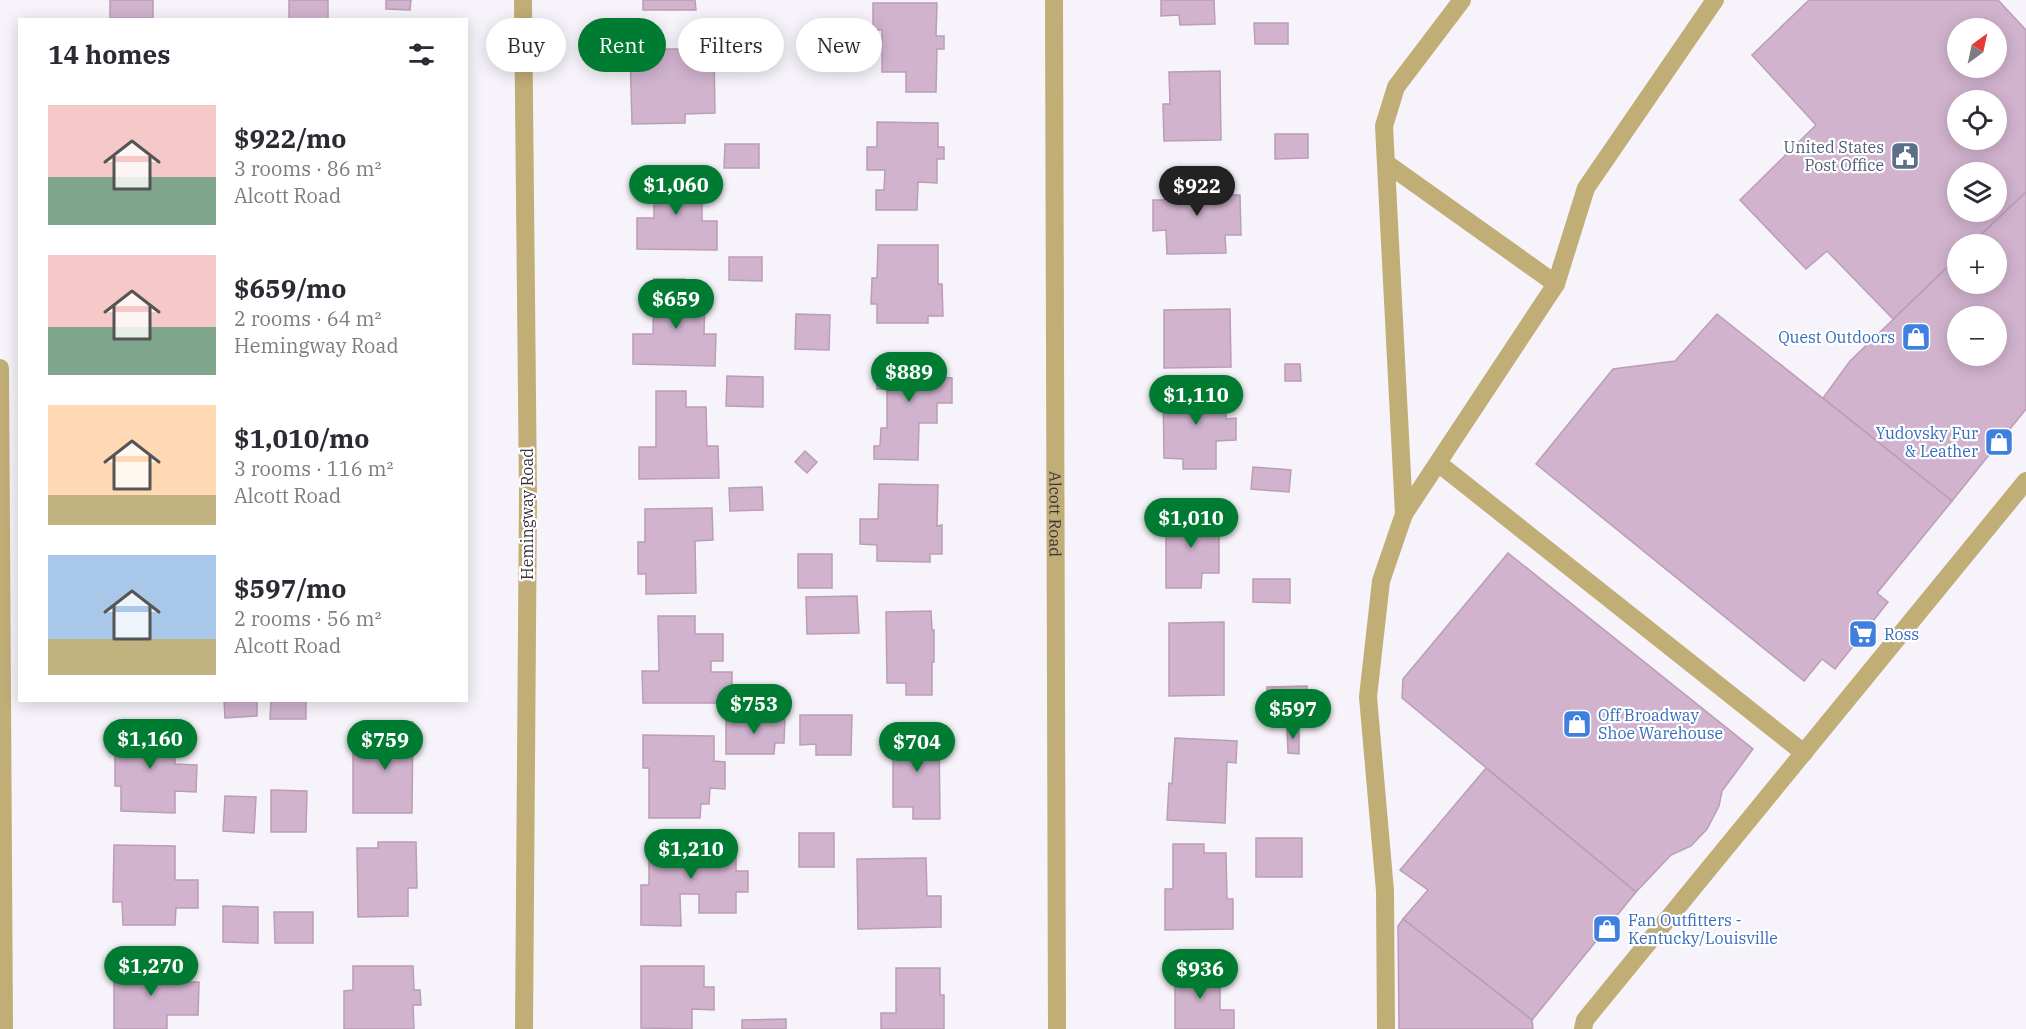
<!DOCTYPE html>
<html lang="en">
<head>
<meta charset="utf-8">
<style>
  :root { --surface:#fff; --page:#f2f2f3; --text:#2b2b33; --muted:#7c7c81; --accent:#007b32 }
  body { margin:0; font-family:"IBM Plex Serif",serif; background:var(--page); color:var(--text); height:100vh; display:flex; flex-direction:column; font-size:22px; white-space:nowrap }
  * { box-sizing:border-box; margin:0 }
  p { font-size:20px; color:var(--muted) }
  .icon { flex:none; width:33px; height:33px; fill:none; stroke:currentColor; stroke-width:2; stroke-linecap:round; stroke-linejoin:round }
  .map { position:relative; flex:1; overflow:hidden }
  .drawer { position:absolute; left:18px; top:18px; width:450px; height:684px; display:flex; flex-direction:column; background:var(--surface); border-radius:0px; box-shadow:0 3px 15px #0003 }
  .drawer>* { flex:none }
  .banner { position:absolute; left:486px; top:18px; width:570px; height:54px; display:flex; gap:12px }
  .needle { width:39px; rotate:33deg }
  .tools { position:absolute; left:1947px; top:18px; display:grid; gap:12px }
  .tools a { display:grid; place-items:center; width:60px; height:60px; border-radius:50%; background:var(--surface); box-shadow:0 3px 15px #0003; font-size:30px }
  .price { position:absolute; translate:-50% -51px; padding:0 14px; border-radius:21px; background:var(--accent); color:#fff; font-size:20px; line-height:39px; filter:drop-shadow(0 2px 3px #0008) }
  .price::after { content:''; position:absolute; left:50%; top:36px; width:18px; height:14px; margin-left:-9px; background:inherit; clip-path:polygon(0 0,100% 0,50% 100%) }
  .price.active { background:#222; color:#fff }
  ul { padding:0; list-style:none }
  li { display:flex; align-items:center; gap:18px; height:150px; padding:0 30px }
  li span { display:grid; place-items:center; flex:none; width:168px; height:120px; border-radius:0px; color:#555 }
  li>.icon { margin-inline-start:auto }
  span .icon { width:72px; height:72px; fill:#fffc; stroke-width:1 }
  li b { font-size:26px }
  h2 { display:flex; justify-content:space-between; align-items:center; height:72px; padding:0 30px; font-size:26px }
  .pill { padding:0 21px; border-radius:27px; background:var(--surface); box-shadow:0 3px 15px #0003; font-size:21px; line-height:54px }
  .pill.active { background:var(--accent); color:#fff }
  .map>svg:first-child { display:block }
</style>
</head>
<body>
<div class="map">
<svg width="2026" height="1029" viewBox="0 0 2026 1029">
  <rect width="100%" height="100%" fill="#f7f3fa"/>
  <g fill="#d1b3ce" stroke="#ba9db7" stroke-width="1.5" fill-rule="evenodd">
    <rect x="110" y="0" width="43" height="18"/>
    <rect x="289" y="0" width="39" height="20"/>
    <polygon points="386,0 411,0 410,10 386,9"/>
    <polygon points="643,0 695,0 696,10 643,10"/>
    <polygon points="1161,0 1214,0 1215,24 1180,25 1179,15 1161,16"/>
    <path d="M1809,0H1998L2026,30V192L1971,244H1958V257L1893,319L1827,251L1806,269L1740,200L1816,125L1752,55ZM1958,28H1996V68H1958ZM1958,100H1996V140H1958ZM1958,172H1996V212H1958Z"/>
    <polygon points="873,3 937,3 936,36 944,36 944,49 937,49 936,92 906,92 906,72 882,72 882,30 873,30"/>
    <polygon points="1254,23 1288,23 1288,44 1255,44"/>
    <polygon points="775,45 775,63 761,63 761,46"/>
    <polygon points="630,49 687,49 688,55 714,54 715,113 685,114 685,123 632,124"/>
    <polygon points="1220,71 1221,140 1164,141 1163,104 1170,104 1169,72"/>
    <polygon points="877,122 938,123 938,147 944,147 944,159 937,159 937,183 918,182 917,210 876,210 876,190 884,190 885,170 867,170 867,147 877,147"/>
    <polygon points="1275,134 1308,134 1308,158 1275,159"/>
    <polygon points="725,144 759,144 759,168 724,168"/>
    <polygon points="654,166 682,166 682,184 702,185 702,221 717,221 717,250 637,249 637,218 654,218"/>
    <polygon points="1164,182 1225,182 1225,195 1240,195 1241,235 1225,235 1226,253 1167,254 1166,230 1153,231 1153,200 1164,200"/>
    <path d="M2026,192V409L1952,501L1823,398L1850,361L1958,257V284H1996V244H1971ZM1958,316H1996V356H1958Z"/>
    <polygon points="878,245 938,245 938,284 942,284 943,316 928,316 928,323 877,323 877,304 871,304 872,278 877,278"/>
    <polygon points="729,257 762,257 762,281 729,280"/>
    <polygon points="654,279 685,279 684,296 705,296 704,334 716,334 715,366 633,364 633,334 653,334"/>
    <polygon points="1230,309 1231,367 1164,368 1164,310"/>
    <polygon points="796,314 830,315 829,350 795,349"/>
    <polygon points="1717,314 1952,501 1877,593 1888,602 1835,669 1822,659 1804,681 1536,464 1613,369 1675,361"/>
    <polygon points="876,359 940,359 940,377 952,378 952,403 937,403 937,423 919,423 918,460 874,459 874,446 880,446 881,428 887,428 887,389 877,389"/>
    <polygon points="1285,364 1300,364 1301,381 1285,381"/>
    <polygon points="727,376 763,377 763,407 726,406"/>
    <polygon points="1163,389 1214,389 1214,393 1226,393 1226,419 1236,418 1236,440 1216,441 1216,469 1183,469 1183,459 1164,458"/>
    <polygon points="656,391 686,391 686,407 706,407 707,446 718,446 719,478 639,479 639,447 656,447"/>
    <polygon points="805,451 817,462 807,473 795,462"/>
    <polygon points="1253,467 1291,470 1289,492 1251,489"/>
    <polygon points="879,484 938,485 937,526 942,525 942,554 930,554 930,562 877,561 877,545 860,544 860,519 878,519"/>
    <polygon points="762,487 763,510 730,511 729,488"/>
    <polygon points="712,508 713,540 695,541 696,593 646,594 646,574 638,574 638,542 645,542 645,509"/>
    <polygon points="1219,513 1219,573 1202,573 1201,588 1166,588 1166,514"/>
    <polygon points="1508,553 1753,749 1722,791 1719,806 1707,829 1691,846 1671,855 1636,892 1402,698 1403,679"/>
    <rect x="798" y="554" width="34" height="34"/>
    <polygon points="1253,579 1290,579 1290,603 1253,602"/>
    <polygon points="857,596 859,633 807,634 806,597"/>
    <polygon points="931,611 932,630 934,630 934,662 932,662 932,695 906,695 906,683 887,683 886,612"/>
    <polygon points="658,616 695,616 695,634 723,634 723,661 711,661 711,672 732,672 732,703 643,703 642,671 659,671"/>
    <polygon points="1224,622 1224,695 1169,696 1169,623"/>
    <polygon points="1307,686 1307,717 1267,717 1267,687"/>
    <polygon points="224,700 257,700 257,716 225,718"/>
    <polygon points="271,700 306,700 306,719 270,719"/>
    <polygon points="800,715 852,715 851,755 816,755 816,744 800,745"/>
    <polygon points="726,717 785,717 784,743 775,743 774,754 726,754"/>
    <polygon points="376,722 413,722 412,813 353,813 353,747 375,747"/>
    <polygon points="1299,726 1299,754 1288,753 1287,727"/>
    <polygon points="115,729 175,729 175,764 197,765 196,792 175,791 175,813 121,811 121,786 115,786"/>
    <polygon points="939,730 940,819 913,819 913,807 893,807 893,731"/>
    <polygon points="643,735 714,736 714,761 725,762 725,789 710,788 709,804 701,804 700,818 649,818 649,768 643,768"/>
    <polygon points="1175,738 1237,741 1236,763 1227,762 1225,823 1167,820 1169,783 1172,784"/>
    <polygon points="1486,768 1636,892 1532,1020 1403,919 1428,890 1400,870"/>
    <polygon points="271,790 307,791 306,832 271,832"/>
    <polygon points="225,796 256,797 254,833 223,831"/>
    <rect x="799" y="833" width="35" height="34"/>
    <rect x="1256" y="838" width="46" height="39"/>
    <polygon points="649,841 736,841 736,871 748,871 748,892 736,892 736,913 699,913 699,894 680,894 681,926 641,925 641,885 649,885"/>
    <polygon points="378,842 416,842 417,888 408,888 408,916 358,917 357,848 378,848"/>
    <polygon points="1173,844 1204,844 1204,853 1226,853 1227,899 1233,899 1233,929 1165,930 1165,889 1173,889"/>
    <polygon points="114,845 175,846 175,880 198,880 198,908 176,908 175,925 123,925 122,902 113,902"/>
    <polygon points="926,858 927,896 941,896 941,927 858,929 857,859"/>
    <polygon points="223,906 258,907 258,943 223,942"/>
    <polygon points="274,912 313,912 313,943 275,943"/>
    <polygon points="1403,919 1532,1020 1533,1029 1399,1029 1398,926"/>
    <polygon points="353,966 413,966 414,990 420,990 421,1005 413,1005 414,1029 344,1029 344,991 353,990"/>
    <polygon points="641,966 704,966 704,987 714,987 714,1010 692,1009 692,1029 641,1028"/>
    <polygon points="114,967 178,968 178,982 199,982 198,1015 167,1015 167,1029 114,1029"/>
    <polygon points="1220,967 1220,1010 1234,1010 1234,1029 1175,1029 1175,968"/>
    <polygon points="896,968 940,968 940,995 944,995 944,1029 881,1029 881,1013 896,1013"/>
    <polygon points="786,1019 786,1029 742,1029 742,1020"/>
  </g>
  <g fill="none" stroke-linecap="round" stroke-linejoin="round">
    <g stroke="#c1ad76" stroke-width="18">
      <polyline points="523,0 528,495 524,1029"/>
      <path id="s1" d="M1054,0L1057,1029"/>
      <polyline points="1386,163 1556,284"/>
      <polyline points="0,368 4,1029"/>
      <polyline points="1438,463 1804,753"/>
      <polyline points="1404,514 1556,284 1586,188 1715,0"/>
      <polyline points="1386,1029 1385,891 1368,697 1381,581 1404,514 1384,126 1396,87 1462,0"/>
      <polyline points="1583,1029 1585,1020 2026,481"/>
    </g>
  </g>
  <defs>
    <g id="civic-square" transform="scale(1.5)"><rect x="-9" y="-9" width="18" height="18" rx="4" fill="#5c6f8a" stroke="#fff"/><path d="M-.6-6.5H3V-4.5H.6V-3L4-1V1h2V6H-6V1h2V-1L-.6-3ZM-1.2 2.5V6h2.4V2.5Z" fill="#fff"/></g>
    <g id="shop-square" transform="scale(1.5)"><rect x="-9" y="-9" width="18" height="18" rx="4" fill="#3f7fe0" stroke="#fff"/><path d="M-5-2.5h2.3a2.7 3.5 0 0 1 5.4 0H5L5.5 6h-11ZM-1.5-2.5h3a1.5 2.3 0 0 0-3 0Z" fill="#fff"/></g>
    <g id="supermarket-square" transform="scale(1.5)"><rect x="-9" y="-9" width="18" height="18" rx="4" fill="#3f7fe0" stroke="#fff"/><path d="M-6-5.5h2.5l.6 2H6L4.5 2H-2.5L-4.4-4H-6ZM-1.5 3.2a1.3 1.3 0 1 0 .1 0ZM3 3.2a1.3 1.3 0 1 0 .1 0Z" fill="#fff"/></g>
  </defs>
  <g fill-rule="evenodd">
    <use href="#civic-square" x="1905" y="156"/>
    <use href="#shop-square" x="1916" y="337"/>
    <use href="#shop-square" x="1999" y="442"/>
    <use href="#supermarket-square" x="1863" y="634"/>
    <use href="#shop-square" x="1577" y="724"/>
    <use href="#shop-square" x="1607" y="929"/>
  </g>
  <g text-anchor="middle" stroke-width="4.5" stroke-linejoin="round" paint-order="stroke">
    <g font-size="16" fill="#4e5e75" stroke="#fff" text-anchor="end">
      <text x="1884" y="153">United States<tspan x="1884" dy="18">Post Office</tspan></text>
    </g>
    <g font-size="16" fill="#366cbe" stroke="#fff" text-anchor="start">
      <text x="1895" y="343" text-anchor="end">Quest Outdoors</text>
      <text x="1978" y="439" text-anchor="end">Yudovsky Fur<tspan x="1978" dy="18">&amp; Leather</tspan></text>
      <text x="1884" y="640">Ross</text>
      <text x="1598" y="721">Off Broadway<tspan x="1598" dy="18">Shoe Warehouse</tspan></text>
      <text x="1628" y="926">Fan Outfitters -<tspan x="1628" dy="18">Kentucky/Louisville</tspan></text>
    </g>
    <g font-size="16" fill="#39313e" stroke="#fff">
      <text transform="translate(527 514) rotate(-90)" y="6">Hemingway Road</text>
      <text dy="6" stroke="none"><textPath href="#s1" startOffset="514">Alcott Road</textPath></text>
    </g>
  </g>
</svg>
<div class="tools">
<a><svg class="needle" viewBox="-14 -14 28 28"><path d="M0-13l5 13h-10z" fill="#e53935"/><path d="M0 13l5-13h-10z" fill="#7c7c81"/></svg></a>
<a><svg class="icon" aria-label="locate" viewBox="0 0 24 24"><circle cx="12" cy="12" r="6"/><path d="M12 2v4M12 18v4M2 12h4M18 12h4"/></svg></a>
<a><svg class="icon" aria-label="layers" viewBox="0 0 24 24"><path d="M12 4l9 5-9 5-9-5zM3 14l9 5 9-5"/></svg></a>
<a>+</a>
<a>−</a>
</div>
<b class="price" style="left:676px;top:216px">$1,060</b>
<b class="price active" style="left:1197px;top:217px">$922</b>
<b class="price" style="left:676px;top:330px">$659</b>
<b class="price" style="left:909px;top:403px">$889</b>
<b class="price" style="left:1196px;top:426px">$1,110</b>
<b class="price" style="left:1191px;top:549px">$1,010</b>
<b class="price" style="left:754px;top:735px">$753</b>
<b class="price" style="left:1293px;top:740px">$597</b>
<b class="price" style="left:150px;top:770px">$1,160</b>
<b class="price" style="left:385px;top:771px">$759</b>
<b class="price" style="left:917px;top:773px">$704</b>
<b class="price" style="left:691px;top:880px">$1,210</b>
<b class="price" style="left:151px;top:997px">$1,270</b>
<b class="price" style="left:1200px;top:1000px">$936</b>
<div class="banner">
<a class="pill">Buy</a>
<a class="pill active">Rent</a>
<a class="pill">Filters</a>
<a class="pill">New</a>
</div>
<section class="drawer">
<h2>14 homes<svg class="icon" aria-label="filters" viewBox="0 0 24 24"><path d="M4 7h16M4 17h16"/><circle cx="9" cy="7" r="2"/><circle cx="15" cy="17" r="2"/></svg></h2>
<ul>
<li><span style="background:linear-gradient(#f6c9c9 60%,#7fa58c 0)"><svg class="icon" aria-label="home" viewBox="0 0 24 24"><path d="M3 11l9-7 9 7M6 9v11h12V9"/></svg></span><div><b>$922/mo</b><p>3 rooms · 86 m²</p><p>Alcott Road</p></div></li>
<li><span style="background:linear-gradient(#f6c9c9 60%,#7fa58c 0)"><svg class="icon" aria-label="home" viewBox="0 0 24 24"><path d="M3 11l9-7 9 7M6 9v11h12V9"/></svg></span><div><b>$659/mo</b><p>2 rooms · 64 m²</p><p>Hemingway Road</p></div></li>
<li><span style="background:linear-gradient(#ffd9b3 75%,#c2b280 0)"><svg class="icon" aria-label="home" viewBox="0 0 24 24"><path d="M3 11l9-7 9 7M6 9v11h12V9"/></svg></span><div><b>$1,010/mo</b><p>3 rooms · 116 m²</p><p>Alcott Road</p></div></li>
<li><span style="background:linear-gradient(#a9c7e8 70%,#c2b280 0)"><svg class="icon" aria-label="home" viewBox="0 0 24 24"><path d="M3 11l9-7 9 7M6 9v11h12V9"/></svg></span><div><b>$597/mo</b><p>2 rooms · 56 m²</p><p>Alcott Road</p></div></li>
</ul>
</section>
</div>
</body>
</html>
